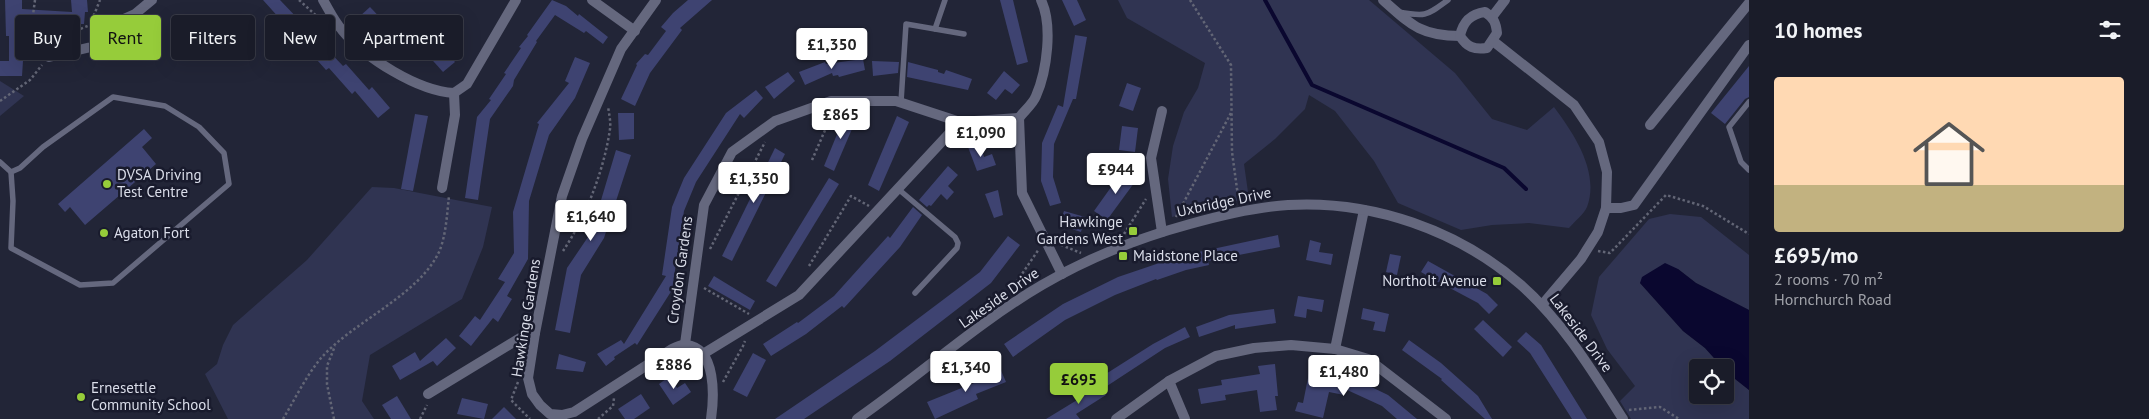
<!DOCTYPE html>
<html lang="en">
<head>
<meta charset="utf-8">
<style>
  :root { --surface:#1a1c29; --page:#272935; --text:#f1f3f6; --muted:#9fa1a8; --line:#383a46; --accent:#96cc3a }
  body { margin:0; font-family:"PT Sans",sans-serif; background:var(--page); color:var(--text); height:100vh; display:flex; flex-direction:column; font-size:19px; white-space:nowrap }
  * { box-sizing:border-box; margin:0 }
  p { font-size:16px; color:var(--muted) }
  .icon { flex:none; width:28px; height:28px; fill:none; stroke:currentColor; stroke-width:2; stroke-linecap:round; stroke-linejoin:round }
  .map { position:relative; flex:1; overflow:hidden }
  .drawer { display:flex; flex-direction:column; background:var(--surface); width:400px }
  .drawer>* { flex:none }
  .guide { position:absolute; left:15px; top:15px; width:475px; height:45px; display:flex; gap:10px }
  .fabs { position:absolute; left:1689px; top:359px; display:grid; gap:10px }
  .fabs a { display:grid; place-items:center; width:45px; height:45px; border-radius:5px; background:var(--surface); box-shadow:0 5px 20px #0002,0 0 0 1px var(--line); font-size:25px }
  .price { position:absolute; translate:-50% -42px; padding:0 11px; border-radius:5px; background:#fff; color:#222; font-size:16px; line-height:32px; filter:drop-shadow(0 1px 2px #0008) }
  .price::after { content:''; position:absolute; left:50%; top:30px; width:15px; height:11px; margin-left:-8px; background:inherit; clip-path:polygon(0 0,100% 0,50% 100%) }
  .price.current { background:var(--accent); color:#111 }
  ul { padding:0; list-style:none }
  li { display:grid; align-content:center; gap:10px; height:265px; padding:0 25px }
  li span { display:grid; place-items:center; height:155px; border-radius:5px; color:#555 }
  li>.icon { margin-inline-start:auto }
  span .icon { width:90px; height:90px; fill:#fffc; stroke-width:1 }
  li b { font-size:21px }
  h2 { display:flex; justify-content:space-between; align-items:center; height:60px; padding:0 25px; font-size:21px }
  .tag { padding:0 18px; border-radius:5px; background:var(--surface); box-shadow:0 5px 20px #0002,0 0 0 1px var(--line); font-size:18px; line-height:45px }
  .tag.current { background:var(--accent); color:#111 }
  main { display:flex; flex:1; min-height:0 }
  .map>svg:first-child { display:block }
</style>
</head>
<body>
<main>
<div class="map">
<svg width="1749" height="419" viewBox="0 0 1749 419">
  <rect width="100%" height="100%" fill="#222537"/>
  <g fill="#303452">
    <path d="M1118,0H1369L1455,73L1492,119L1527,130L1554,107C1574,134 1600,172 1587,207C1584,214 1574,222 1569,228L1529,223L1492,225L1461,230L1398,203L1374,161L1335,111L1309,95L1305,109L1275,139L1244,164L1249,199L1236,201L1172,217L1168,179L1173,146L1184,112L1198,88L1205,63L1127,18Z"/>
    <polygon points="0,81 24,96 0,116"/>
    <polygon points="372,187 394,188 492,207 483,247 462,299 370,355 362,401 374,419 228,419 205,374 217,364 223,345 233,325 307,260"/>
    <polygon points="1670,214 1701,217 1749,255 1749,310 1696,283 1678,269 1640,283 1683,331 1705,348 1722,367 1698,368 1698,395 1725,395 1725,371 1749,390 1749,419 1631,419 1620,401 1635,386 1607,349 1591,315 1599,277 1649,219"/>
  </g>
  <polygon fill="#0a072f" points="1665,263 1678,269 1696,283 1749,310 1749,390 1725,371 1725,368 1722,367 1705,348 1683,331 1640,283 1642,277"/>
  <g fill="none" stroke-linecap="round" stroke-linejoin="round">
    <polyline stroke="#0a072f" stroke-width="4" points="1265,0 1312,85 1504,168 1526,189"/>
  </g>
  <g fill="#3e4371">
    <polygon points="5,0 22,0 22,9 72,12 71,0 87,0 88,12 85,12 84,24 69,24 69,27 28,23 25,49 27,49 27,61 23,61 22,76 0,76 0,61 9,61 9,36 6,36"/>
    <polygon points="263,0 280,0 343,66 346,64 369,90 372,87 390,108 378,118 355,91 352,94 329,68 326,70"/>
    <polygon points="552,0 566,6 578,16 579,14 608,37 603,44 586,31 584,33 555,15 536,41 537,42 514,80 513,86 490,119 478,200 465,198 477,117 491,100 489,99 506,74 504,73 521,48 519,47 528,36 527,35"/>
    <polygon points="688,0 712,0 680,28 682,30 650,73 635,106 621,99 637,65 636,64 645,54 648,55 666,31 661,27 673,13"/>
    <polygon points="1000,0 1013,0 1028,62 1017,65"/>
    <polygon points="1062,0 1077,0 1086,20 1074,26"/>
    <polygon points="370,7 389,27 377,37 359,17"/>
    <polygon points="404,25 422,45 410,55 392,35"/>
    <polygon points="1075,35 1087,37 1076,99 1073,99 1054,144 1053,177 1061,203 1050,206 1041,181 1042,143 1058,105 1063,107"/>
    <polygon points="437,41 455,62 443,72 425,52"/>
    <polygon points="575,57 590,63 575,98 549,135 529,201 528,259 507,296 512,299 498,322 493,318 471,346 459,336 475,316 480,320 505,282 498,279 514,253 513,212 539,124 537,123 569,83 565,81"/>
    <polygon points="863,59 865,70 839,77 838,75 833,76 832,73 805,85 799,72 825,62 826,64"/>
    <polygon points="872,61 899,62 898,73 873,76"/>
    <polygon points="908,62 938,70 938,72 944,74 946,70 972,79 968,90 907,77"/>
    <polygon points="1749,66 1749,97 1745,99 1725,124 1711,113"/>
    <polygon points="1004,71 1020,85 1012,94 1005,89 996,100 987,93"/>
    <polygon points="788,72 795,81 774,99 765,87"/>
    <polygon points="1127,83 1141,88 1133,111 1119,106"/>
    <polygon points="756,90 763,98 744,118 740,114 696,182 684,211 672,290 637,345 635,343 614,357 615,359 606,366 597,354 621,340 624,344 666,276 662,275 672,207 684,178 726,113"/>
    <polygon points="847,110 858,115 834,171 824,166"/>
    <polygon points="618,113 634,113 634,139 619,140"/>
    <polygon points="415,114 428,116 413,191 401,189"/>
    <polygon points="897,116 909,122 879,191 868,185"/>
    <polygon points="1122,126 1138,128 1135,152 1119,150"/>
    <polygon points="144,129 152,138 142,147 156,164 85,225 70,207 65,212 58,204"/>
    <polygon points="980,143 984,157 992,154 996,165 977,171 968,147"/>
    <polygon points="775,148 785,154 732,261 722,256"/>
    <polygon points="616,150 631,155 604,238 581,275 570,333 555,330 567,268 588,237 596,217"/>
    <polygon points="948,166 958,175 948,186 954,192 947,200 941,194 931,206 929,205 927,207 919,200"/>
    <polygon points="1124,169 1137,179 1107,220 1094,211"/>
    <polygon points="829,178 839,184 776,287 766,281"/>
    <polygon points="998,190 1003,215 994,218 985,194"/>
    <polygon points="913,207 922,215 900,247 844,308 842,306 806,334 771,356 763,344 797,322 798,323 834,296 888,236 890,238"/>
    <polygon points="1064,211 1085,217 1081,232 1059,225"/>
    <polygon points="1278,235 1280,247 1208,261 1209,265 1186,270 1157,280 1156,279 1115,295 1065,320 1013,357 1004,344 1063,304 1118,277 1180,256"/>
    <polygon points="1008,236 1020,245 991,283 890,361 804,419 775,419 875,351 980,272"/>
    <polygon points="1310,240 1321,243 1319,252 1333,254 1331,265 1306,260"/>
    <polygon points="1390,254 1401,256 1397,275 1386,272"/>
    <polygon points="1428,261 1487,294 1498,305 1489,314 1478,303 1433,279 1421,272"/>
    <polygon points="714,276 755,301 750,310 708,286"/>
    <polygon points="1298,296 1324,300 1322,312 1307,309 1306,318 1294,316"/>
    <polygon points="1363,308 1389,314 1385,332 1373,330 1375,322 1361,319"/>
    <polygon points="1274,309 1276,323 1235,329 1235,325 1199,337 1196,327 1229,315"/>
    <polygon points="1483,320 1512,347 1503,357 1474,329"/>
    <polygon points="1185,327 1190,337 1165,348 1107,386 1101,377 1153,344"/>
    <polygon points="1526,332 1541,345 1587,419 1572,419 1530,353 1517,341"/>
    <polygon points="446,338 456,348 437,366 433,361 400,380 392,366 415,352 420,361"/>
    <polygon points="1409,340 1441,363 1478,396 1492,419 1485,419 1441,380 1442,379 1402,350"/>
    <polygon points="753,353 766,360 747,397 733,390"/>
    <polygon points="559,354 586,362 583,372 556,369"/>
    <polygon points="1275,364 1278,396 1275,396 1277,410 1260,412 1257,390 1225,395 1226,400 1201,404 1198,389 1222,385 1221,380 1260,374 1258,366"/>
    <polygon points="999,366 1006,382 976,394 978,399 935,419 927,402 974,383 972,378"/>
    <polygon points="1309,373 1357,384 1359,381 1388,395 1417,419 1397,419 1382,406 1345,389 1344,395 1329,392 1323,418 1295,411 1298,402 1303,403"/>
    <polygon points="670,376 677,388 685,383 691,392 673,405 659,384"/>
    <polygon points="1100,386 1106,395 1076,414 1080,419 1046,419"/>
    <polygon points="641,394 650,408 634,419 625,419 618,409"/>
    <polygon points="397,396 411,419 391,419 382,405"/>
    <polygon points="462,398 488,404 484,419 457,414"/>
    <polygon points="504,407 516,419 492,419"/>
  </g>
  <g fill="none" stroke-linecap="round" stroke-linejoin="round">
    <g stroke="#636676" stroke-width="2.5" stroke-dasharray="2.5 2.5" stroke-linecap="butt">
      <polyline points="35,0 31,30 41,51"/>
      <polyline points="299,0 320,19"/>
      <polyline points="1190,0 1231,65 1232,152 1237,189 1241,201"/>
      <polyline points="33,33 42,29 68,34 90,25 100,0"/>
      <polyline points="0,101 30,80 42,65"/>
      <polyline points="812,160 833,112"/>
      <polyline points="1176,217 1232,111"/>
      <polyline points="1124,234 1146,199"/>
      <polyline points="1061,245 1081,253"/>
      <polyline points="710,249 765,142"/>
      <path d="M563,251C586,217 604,170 610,129C611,122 609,114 608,106"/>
      <polyline points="1598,251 1610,253 1666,195 1703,206 1749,234"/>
      <polyline points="809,266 851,196 869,206"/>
      <polyline points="704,288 749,314"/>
      <polyline points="1011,290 1039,249"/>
      <polyline points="518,382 511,400 530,419"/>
      <polyline points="723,382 743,346 745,341"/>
      <polyline points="1629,410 1660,407 1679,419"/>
      <path d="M283,419C295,399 306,376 321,358C354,321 418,296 439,252C446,236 447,214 449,196"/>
      <polyline points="334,419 327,384 327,366 335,346"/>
      <polyline points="420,419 427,405"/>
      <polyline points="598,419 613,406 614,398"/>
    </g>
    <g stroke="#65687e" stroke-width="5.5">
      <path d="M1398,12C1426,17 1426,16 1448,0"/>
      <polyline points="935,29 945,0"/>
      <polygon points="113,97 165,106 199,127 224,153 229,184 113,283 80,285 11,248 13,201 11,172 20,168 43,147"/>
      <polyline points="901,102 906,24 964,34"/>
      <polyline points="1749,102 1729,127 1741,162 1749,170"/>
      <polyline points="0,162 11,172"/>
      <polyline points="897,188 955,237 958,243 957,248 915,293"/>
    </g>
    <g stroke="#65687e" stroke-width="10">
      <path d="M323,0C329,10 334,21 342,30C365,58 418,91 454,93L467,84L516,0"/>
      <polyline points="592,0 635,31"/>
      <path d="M656,0L621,49L582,139L562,196L535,333L528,378L532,394L540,405L550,414L562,415L574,412L672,349C676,347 682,344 686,345C717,348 714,398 711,419"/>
      <path d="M1041,0C1053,25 1047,71 1036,96C1033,104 1024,111 1019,118L1022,193L1062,274"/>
      <path d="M1383,0C1411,25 1421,36 1460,36"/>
      <path d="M1485,12C1494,18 1496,23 1497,33L1487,48C1474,50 1467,47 1460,36C1463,22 1470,14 1485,12Z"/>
      <polyline points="1492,17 1505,0"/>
      <polyline points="1493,41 1574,105 1599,142 1607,172 1606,208 1598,232 1581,259 1542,305"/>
      <polyline points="49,57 91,47 101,42 117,22 135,14 152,0"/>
      <polyline points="1162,111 1151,158 1162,232"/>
      <polyline points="1650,125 1749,3"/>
      <polyline points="442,188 455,115 454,93"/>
      <polyline points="1606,208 1621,208 1634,205 1749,45"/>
      <polyline points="685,344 704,205 732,152 775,121 831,101 896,101 960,122 1019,118"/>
      <polyline points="1335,349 1364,210"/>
      <polyline points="703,354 799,295 960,122"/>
      <polyline points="1169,381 1185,419"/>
      <polyline points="428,394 525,335 535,333"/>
      <path d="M857,419C919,376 977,323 1042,285C1088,258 1138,238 1190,224C1222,215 1255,207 1288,205C1372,200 1458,230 1521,285C1563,322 1593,372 1623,419"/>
      <polyline points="1116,419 1169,381 1216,356 1254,348 1291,345 1335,349 1368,359 1446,419"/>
    </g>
  </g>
  <g fill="#96cc3a" stroke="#191b2d" stroke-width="2">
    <circle cx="107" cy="184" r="5"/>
    <rect x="1128" y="226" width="10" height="10" rx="2.5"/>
    <circle cx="104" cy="233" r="5"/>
    <rect x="1118" y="251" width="10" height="10" rx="2.5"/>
    <rect x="1492" y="276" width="10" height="10" rx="2.5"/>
    <circle cx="81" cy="397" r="5"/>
  </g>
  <g text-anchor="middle" stroke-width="5" stroke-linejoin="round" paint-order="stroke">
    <g font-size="15" fill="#dadde9" stroke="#191b2d" text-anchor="start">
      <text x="117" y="180">DVSA Driving<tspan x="117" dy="17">Test Centre</tspan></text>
      <text x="1123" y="227" text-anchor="end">Hawkinge<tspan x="1123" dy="17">Gardens West</tspan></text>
      <text x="114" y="238">Agaton Fort</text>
      <text x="1133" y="261">Maidstone Place</text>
      <text x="1487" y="286" text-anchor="end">Northolt Avenue</text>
      <text x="91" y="393">Ernesettle<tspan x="91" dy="17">Community School</tspan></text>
    </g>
    <g font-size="15" fill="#dadde9" stroke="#191b2d">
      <text transform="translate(1224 202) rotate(-12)" y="5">Uxbridge Drive</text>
      <text transform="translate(680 270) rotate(-82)" y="5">Croydon Gardens</text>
      <text transform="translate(999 298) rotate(-35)" y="5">Lakeside Drive</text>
      <text transform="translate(526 318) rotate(-81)" y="5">Hawkinge Gardens</text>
      <text transform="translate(1581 333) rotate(53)" y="5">Lakeside Drive</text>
    </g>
  </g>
</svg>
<div class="fabs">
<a><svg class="icon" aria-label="locate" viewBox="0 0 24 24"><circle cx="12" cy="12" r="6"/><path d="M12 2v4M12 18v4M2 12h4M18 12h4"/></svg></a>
</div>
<b class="price" style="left:832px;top:70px">£1,350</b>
<b class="price" style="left:841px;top:140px">£865</b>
<b class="price" style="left:981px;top:158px">£1,090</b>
<b class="price" style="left:1116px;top:195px">£944</b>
<b class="price" style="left:754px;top:204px">£1,350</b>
<b class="price" style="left:591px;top:242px">£1,640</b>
<b class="price" style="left:674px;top:390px">£886</b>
<b class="price" style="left:966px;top:393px">£1,340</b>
<b class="price" style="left:1344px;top:397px">£1,480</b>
<b class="price current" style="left:1079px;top:405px">£695</b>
<div class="guide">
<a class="tag">Buy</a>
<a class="tag current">Rent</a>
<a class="tag">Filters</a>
<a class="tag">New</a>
<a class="tag">Apartment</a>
</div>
</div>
<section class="drawer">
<h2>10 homes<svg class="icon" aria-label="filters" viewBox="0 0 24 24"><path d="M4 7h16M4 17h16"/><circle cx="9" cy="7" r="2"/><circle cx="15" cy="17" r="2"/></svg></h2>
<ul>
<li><span style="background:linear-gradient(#ffd9b3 70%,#c2b280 0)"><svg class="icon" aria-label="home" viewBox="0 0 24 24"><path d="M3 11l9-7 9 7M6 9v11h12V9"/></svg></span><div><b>£695/mo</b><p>2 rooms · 70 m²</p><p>Hornchurch Road</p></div></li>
</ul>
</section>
</main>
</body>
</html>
